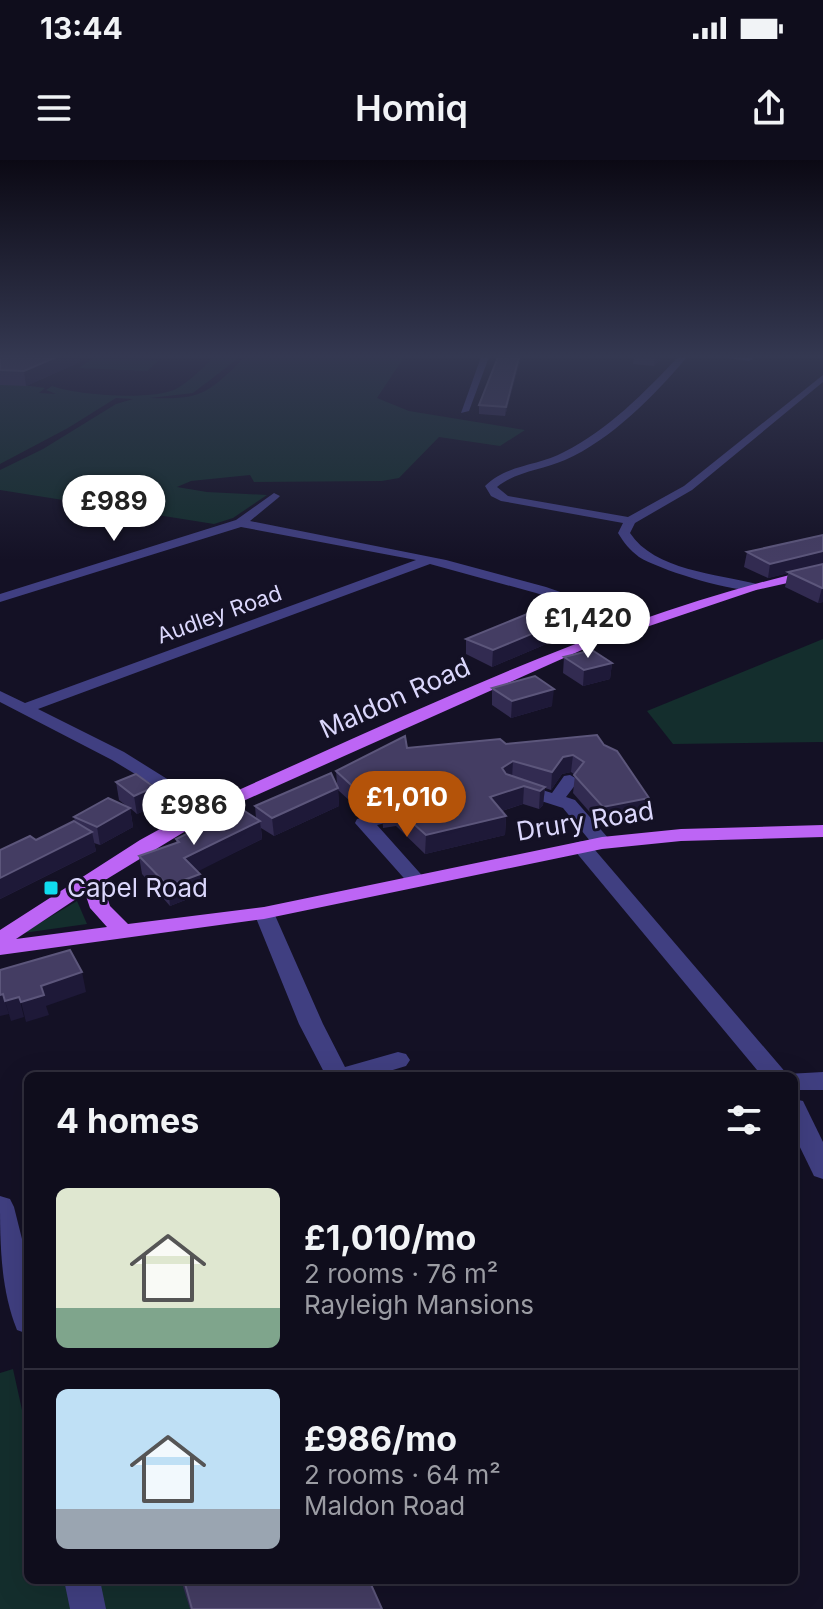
<!DOCTYPE html>
<html lang="en">
<head>
<meta charset="utf-8">
<style>
  :root { --surface:#0f0d1c; --page:#1d1b29; --text:#f1f3f6; --muted:#9b9ca3; --line:#2f2d3b; --accent:#b45309 }
  body { margin:0; font-family:Inter,sans-serif; background:var(--page); color:var(--text); height:100vh; display:flex; flex-direction:column; font-size:30px; white-space:nowrap }
  * { box-sizing:border-box; margin:0 }
  p { font-size:26px; color:var(--muted) }
  .icon { flex:none; width:44px; height:44px; fill:none; stroke:currentColor; stroke-width:2; stroke-linecap:round; stroke-linejoin:round }
  .map { position:relative; flex:1; overflow:hidden }
  .sheet { position:absolute; left:24px; top:912px; width:774px; height:512px; display:flex; flex-direction:column; background:var(--surface); border-radius:12px; box-shadow:0 8px 32px #0002,0 0 0 2px var(--line) }
  .sheet>* { flex:none }
  .price { position:absolute; translate:-50% -68px; padding:0 18px; border-radius:28px; background:#fff; color:#222; font-size:26px; line-height:52px; filter:drop-shadow(0 2px 4px #0008) }
  .price::after { content:''; position:absolute; left:50%; top:48px; width:24px; height:18px; margin-left:-12px; background:inherit; clip-path:polygon(0 0,100% 0,50% 100%) }
  .price.on { background:var(--accent); color:#fff }
  ul { padding:0; list-style:none }
  li { display:flex; align-items:center; gap:24px; height:200px; padding:0 32px }
  li+li { border-top:2px solid var(--line) }
  li span { display:grid; place-items:center; flex:none; width:224px; height:160px; border-radius:12px; color:#555 }
  li>.icon { margin-inline-start:auto }
  span .icon { width:96px; height:96px; fill:#fffc; stroke-width:1 }
  li b { font-size:34px }
  h2 { display:flex; justify-content:space-between; align-items:center; height:96px; padding:0 32px; font-size:34px }
  .status { display:flex; justify-content:space-between; align-items:center; height:56px; padding:0 40px; background:var(--surface); direction:ltr }
  .status svg { height:22px; fill:currentColor }
  header { display:flex; justify-content:space-between; align-items:center; height:104px; padding:0 32px; background:var(--surface); font-size:36px; font-weight:600 }
  .map>svg:first-child { display:block }
</style>
</head>
<body>
<div class="status"><b>13:44</b><svg viewBox="0 0 49 12"><path d="M0 12V9h3v3zM5 12V6h3v6zM10 12V3h3v9zM15 12V0h3v12zM26 1h20v11H26zM47 4h2v5h-2z"/></svg></div>
<header><svg class="icon" aria-label="menu" viewBox="0 0 24 24"><path d="M4 6h16M4 12h16M4 18h16"/></svg>Homiq<svg class="icon" aria-label="share" viewBox="0 0 24 24"><path d="M12 15V3M7 8l5-5 5 5M5 13v7h14v-7"/></svg></header>
<div class="map">
<svg width="823" height="1449" viewBox="0 0 823 1449">
  <rect width="100%" height="100%" fill="#141125"/>
  <g fill="#142e2d">
    <path d="M214,197H240L193,233L150,238C203,240 208,233 245,197H404L377,238L409,251L525,270L500,286L439,277L399,318L382,321L254,322L250,315L191,321L177,327L207,332L267,335L233,358L214,364L0,330V310L43,289L116,244L133,239L116,238L68,268L0,304V222L45,228L39,233L56,234L46,230L52,226C77,235 151,241 176,229C189,222 203,208 214,197Z"/>
    <polygon points="94,198 159,200 147,211 79,208"/>
    <polygon points="823,479 823,582 673,584 647,551"/>
    <polygon points="77,741 87,764 23,773"/>
    <polygon points="13,1209 28,1277 28,1420 355,1420 367,1449 0,1449 0,1213"/>
  </g>
  <g fill="none" stroke-linecap="round" stroke-linejoin="round">
    <g fill="#403f81" fill-rule="evenodd">
      <polygon points="481,197 489,197 469,251 461,253"/>
      <path d="M678,197H687C655,235 611,280 565,300C542,310 517,311 497,327L508,336L628,357L684,326L823,215V222L692,330L635,363L630,373C654,410 717,414 757,424V430C734,433 660,410 639,397C630,390 624,383 618,373L623,363L501,341L491,336L485,326C507,304 539,306 564,292C608,270 645,232 678,197Z"/>
      <polygon points="721,197 751,197 753,199 749,201"/>
      <polygon points="274,333 280,336 278,338 250,361 446,400 546,427 646,462 634,465 536,433 430,404 38,549 124,592 212,647 215,651 206,657 112,600 0,542 0,531 25,543 416,400 241,367 0,442 0,434 236,360"/>
      <polygon points="570,615 579,620 566,637 575,640 609,679 612,683 609,687 595,687 563,648 513,632 510,628 519,623 552,633 564,616"/>
      <polygon points="408,646 417,652 414,656 377,665 427,721 417,727 410,725 355,663 357,659"/>
      <polygon points="582,681 589,683 787,914 823,912 823,930 794,930 794,916 762,916 575,691 572,687 575,683"/>
      <polygon points="264,747 274,753 323,864 345,907 398,892 406,894 410,900 406,906 373,916 326,916 299,864 254,753"/>
      <polygon points="794,939 803,941 823,982 823,1019 814,1016 794,975"/>
      <path d="M0,1036L10,1039L14,1047L28,1103V1174L17,1170C0,1128 0,1081 0,1036Z"/>
      <polygon points="64,1420 100,1420 106,1449 70,1449"/>
    </g>
    <path fill="#bd65f5" fill-rule="evenodd" d="M823,407V415L756,430L593,485L212,655L102,722L110,746L128,764L264,747L602,677L681,669L823,665V677L681,681L602,689L264,759L0,795V770L140,680L200,647C403,558 605,456 823,407ZM85,733L90,748L107,767L16,779Z"/>
  </g>
  <g fill="#322b51">
    <polygon points="0,197 80,202 26,226 0,225"/>
    <polygon points="491,197 521,197 505,256 479,254 479,245 497,199 492,198"/>
    <polygon points="634,197 663,197 654,206 633,204"/>
    <polygon points="823,375 823,442 818,443 785,427 788,413 768,418 744,407 747,392"/>
    <polygon points="605,459 492,507 466,494 466,479"/>
    <polygon points="564,497 612,503 610,519 583,526 563,513"/>
    <polygon points="492,528 552,546 511,558 492,545"/>
    <polygon points="597,575 646,656 601,665 573,633 575,615 571,612 562,614 551,630 545,628 543,645 539,649 523,644 502,651 506,656 505,675 425,694 396,666 383,668 382,650 364,654 338,630 339,646 274,676 261,668 262,679 197,711 203,733 170,746 142,714 139,696 176,683 176,679 256,658 255,646 337,624 336,611 407,588 506,584"/>
    <polygon points="116,622 157,645 137,654 130,648 133,667 100,685 94,683 96,691 0,739 0,690 36,680 75,662 74,657 129,648 119,640"/>
    <polygon points="181,1420 369,1420 382,1449 190,1449"/>
  </g>
  <g fill="#1e1938">
    <polygon points="56,197 80,197 80,202 26,226 24,211"/>
    <polygon points="519,197 521,197 505,256 506,247"/>
    <polygon points="655,197 663,197 654,206"/>
    <polygon points="823,391 823,405 788,412 788,413 768,418 770,404"/>
    <polygon points="822,428 823,428 823,442 818,443"/>
    <polygon points="606,443 605,459 492,507 493,490"/>
    <polygon points="612,503 610,519 583,526 584,510"/>
    <polygon points="554,529 552,546 511,558 512,541"/>
    <polygon points="573,595 571,612 562,614 551,630 552,612 563,597"/>
    <polygon points="513,601 512,618 501,625 502,608"/>
    <polygon points="430,621 429,639 364,654 363,636"/>
    <polygon points="524,626 523,644 489,655 490,637"/>
    <polygon points="154,627 157,645 137,654 134,636"/>
    <polygon points="545,627 543,645 539,649 540,631"/>
    <polygon points="338,628 339,646 274,676 272,658"/>
    <polygon points="649,638 646,656 601,665 603,647"/>
    <polygon points="130,648 133,667 100,685 97,667"/>
    <polygon points="506,656 505,675 425,694 426,675"/>
    <polygon points="260,661 262,679 187,717 184,698"/>
    <polygon points="92,672 96,691 0,739 0,718"/>
    <polygon points="200,714 203,733 170,746 168,726"/>
    <polygon points="82,812 86,832 46,846 49,855 26,862 21,842 41,826"/>
    <polygon points="3,834 9,854 0,856 0,835"/>
    <polygon points="19,837 24,857 11,861 5,841"/>
  </g>
  <g fill="#443d63" stroke="#5c567b" stroke-width="2">
    <polygon points="0,197 56,197 24,211 0,210"/>
    <polygon points="498,197 519,197 506,247 479,245"/>
    <polygon points="823,375 823,391 770,404 747,392"/>
    <polygon points="823,404 823,428 822,428 788,412"/>
    <polygon points="576,434 606,443 493,490 466,479"/>
    <polygon points="592,490 612,503 584,510 564,497"/>
    <polygon points="535,516 554,529 512,541 492,528"/>
    <polygon points="597,575 604,585 617,591 649,638 603,647 574,615 584,602 573,595 563,597 552,612 513,601 502,608 506,614 545,627 540,631 524,626 490,637 506,656 426,675 396,648 382,649 437,636 442,629 439,623 430,621 363,636 336,611 405,576 407,588 500,579 506,584"/>
    <polygon points="331,613 338,628 272,658 255,646"/>
    <polygon points="136,614 154,627 134,636 116,622"/>
    <polygon points="108,638 130,648 97,667 74,657"/>
    <polygon points="240,648 260,661 184,698 200,714 168,726 139,696 179,682 176,679"/>
    <polygon points="74,661 92,672 0,718 0,690 30,676 36,680"/>
    <polygon points="70,790 82,812 41,826 44,835 21,842 19,837 5,841 3,834 0,835 0,810"/>
    <polygon points="184,1420 369,1420 382,1449 192,1449"/>
  </g>
  <linearGradient id="sky" x2="0" y2="1"><stop stop-color="#0b0914"/><stop offset="0.49" stop-color="#343851"/><stop offset="1" stop-color="#343851" stop-opacity="0"/></linearGradient>
  <rect width="823" height="400" fill="url(#sky)"/>
  <rect fill="#10dcef" stroke="#141125" stroke-width="3" x="43" y="720" width="16" height="16" rx="4"/>
  <g text-anchor="middle" stroke-width="6" stroke-linejoin="round" paint-order="stroke">
    <g font-size="22" fill="#dbd7fc" stroke="#141125">
      <text transform="translate(219 454) rotate(-20)" y="8">Audley Road</text>
    </g>
    <g font-size="26" fill="#dbd7fc" stroke="#141125">
      <text transform="translate(395 538) rotate(-24)" y="9">Maldon Road</text>
      <text transform="translate(585 661) rotate(-9)" y="9">Drury Road</text>
    </g>
    <g font-size="26" fill="#dbd7fc" stroke="#141125" text-anchor="start">
      <text x="67" y="737">Capel Road</text>
    </g>
  </g>
</svg>
<b class="price" style="left:114px;top:383px">£989</b>
<b class="price" style="left:588px;top:500px">£1,420</b>
<b class="price on" style="left:407px;top:679px">£1,010</b>
<b class="price" style="left:194px;top:687px">£986</b>
<section class="sheet">
<h2>4 homes<svg class="icon" aria-label="filters" viewBox="0 0 24 24"><path d="M4 7h16M4 17h16"/><circle cx="9" cy="7" r="2"/><circle cx="15" cy="17" r="2"/></svg></h2>
<ul>
<li><span style="background:linear-gradient(#dfe7d0 75%,#7fa58c 0)"><svg class="icon" aria-label="home" viewBox="0 0 24 24"><path d="M3 11l9-7 9 7M6 9v11h12V9"/></svg></span><div><b>£1,010/mo</b><p>2 rooms · 76 m²</p><p>Rayleigh Mansions</p></div></li>
<li><span style="background:linear-gradient(#bfe0f5 75%,#9aa5b1 0)"><svg class="icon" aria-label="home" viewBox="0 0 24 24"><path d="M3 11l9-7 9 7M6 9v11h12V9"/></svg></span><div><b>£986/mo</b><p>2 rooms · 64 m²</p><p>Maldon Road</p></div></li>
</ul>
</section>
</div>
</body>
</html>
